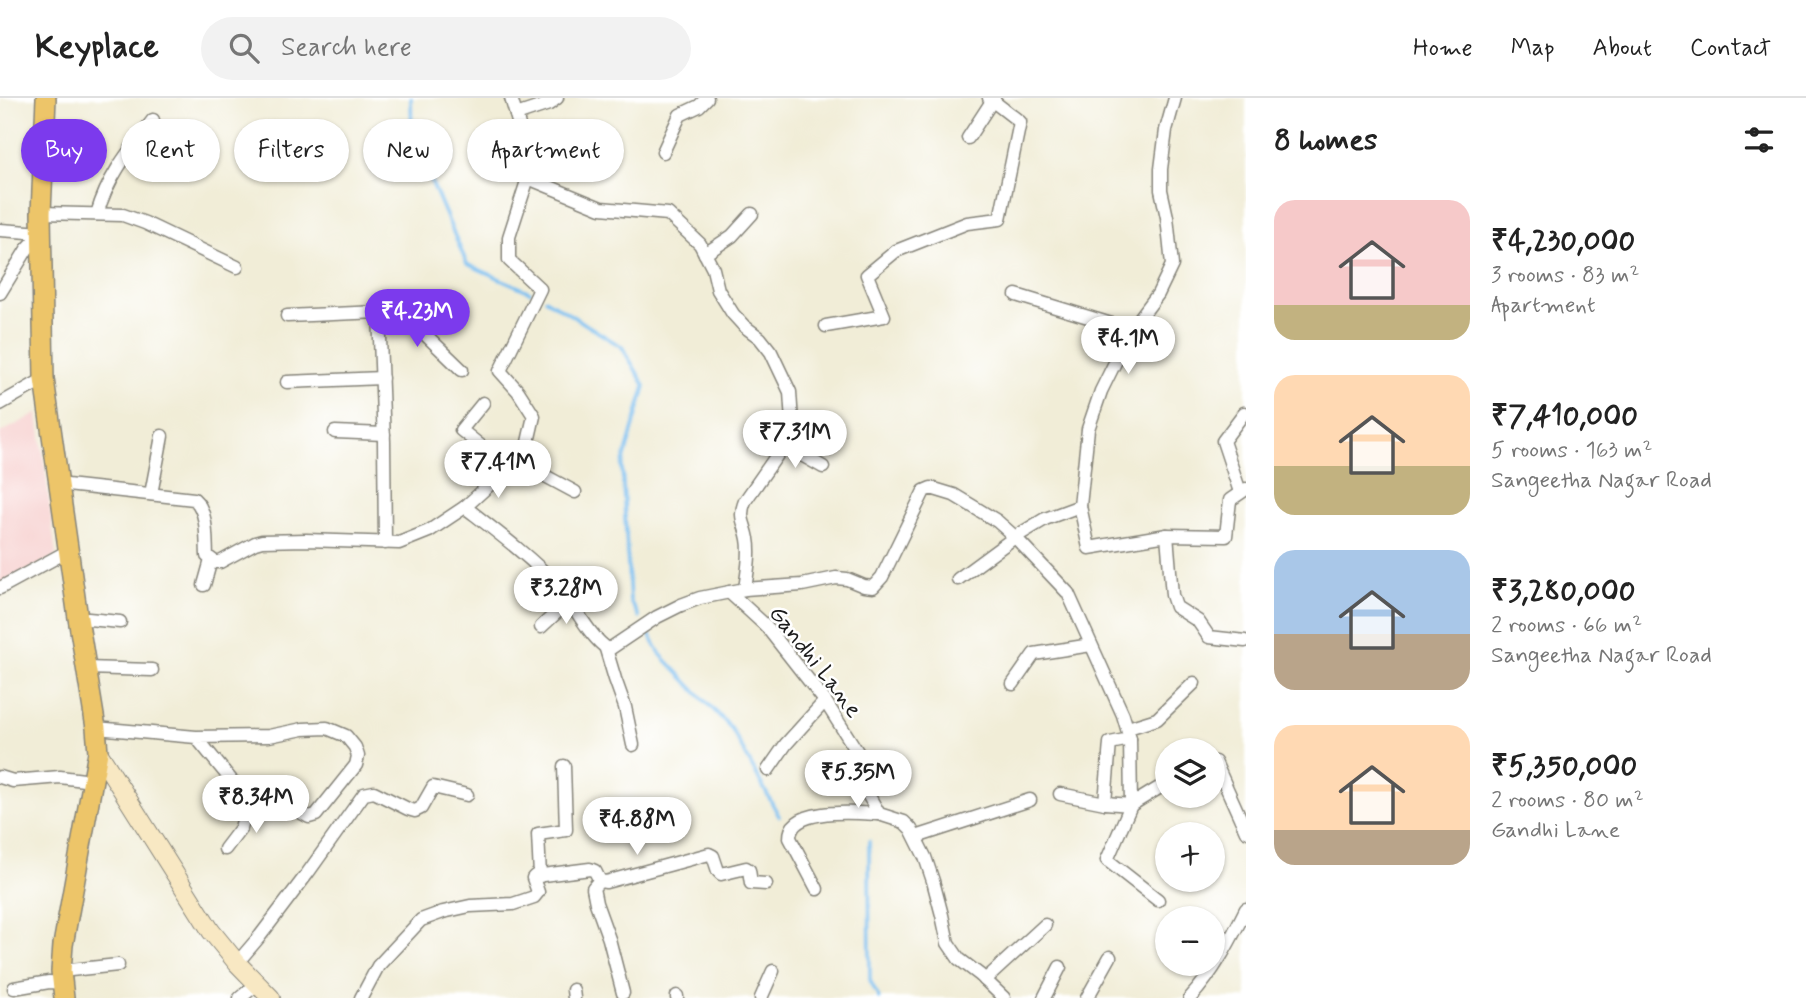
<!DOCTYPE html>
<html lang="en">
<head>
<meta charset="utf-8">
<style>
  :root { --surface:#fff; --page:#f2f2f2; --text:#222; --muted:#767676; --line:#e0e0e0; --accent:#7c3aed }
  body { margin:0; font-family:Mynerve,sans-serif; background:var(--page); color:var(--text); height:100vh; display:flex; flex-direction:column; font-size:26px; white-space:nowrap }
  * { box-sizing:border-box; margin:0 }
  p { font-size:23px; color:var(--muted) }
  .icon { flex:none; width:38px; height:38px; fill:none; stroke:currentColor; stroke-width:2; stroke-linecap:round; stroke-linejoin:round }
  .map { position:relative; flex:1; overflow:hidden }
  .side { display:flex; flex-direction:column; background:var(--surface); width:560px }
  .side>* { flex:none }
  .top-card { position:absolute; left:21px; top:21px; width:665px; height:63px; display:flex; gap:14px }
  .tools { position:absolute; left:1155px; top:640px; display:grid; gap:14px }
  .tools a { display:grid; place-items:center; width:70px; height:70px; border-radius:50%; background:var(--surface); box-shadow:0 2px 5px #0004; font-size:35px }
  .price { position:absolute; translate:-50% -60px; padding:0 16px; border-radius:24px; background:#fff; color:#222; font-size:23px; line-height:46px; filter:drop-shadow(0 2px 4px #0008) }
  .price::after { content:''; position:absolute; left:50%; top:42px; width:21px; height:16px; margin-left:-10px; background:inherit; clip-path:polygon(0 0,100% 0,50% 100%) }
  .price.selected { background:var(--accent); color:#fff }
  ul { padding:0; list-style:none }
  li { display:flex; align-items:center; gap:21px; height:175px; padding:0 28px }
  li span { display:grid; place-items:center; flex:none; width:196px; height:140px; border-radius:21px; color:#555 }
  li>.icon { margin-inline-start:auto }
  span .icon { width:84px; height:84px; fill:#fffc; stroke-width:1 }
  li b { font-size:30px }
  h2 { display:flex; justify-content:space-between; align-items:center; height:84px; padding:0 28px; font-size:30px }
  .tag { padding:0 24px; border-radius:32px; background:var(--surface); box-shadow:0 2px 5px #0004; font-size:24px; line-height:63px }
  .tag.selected { background:var(--accent); color:#fff }
  header { display:flex; align-items:center; gap:42px; box-sizing:border-box; height:98px; padding:0 35px; background:var(--surface); border-bottom:2px solid var(--line) }
  header strong { font-size:33px }
  nav { display:flex; gap:38px; margin-inline-start:auto; font-size:24px }
  .search { width:490px; height:63px; background:var(--page); display:flex; align-items:center; gap:18px; box-sizing:border-box; padding:0 24px; border-radius:38px; color:var(--muted); font-size:26px }
  main { display:flex; flex:1; min-height:0 }
  .map>svg:first-child { display:block }
</style>
</head>
<body>
<header>
<strong>Keyplace</strong>
<div class="search"><svg class="icon" aria-label="search" viewBox="0 0 24 24"><circle cx="10" cy="10" r="6"/><path d="M15 15l6 6"/></svg>Search here</div>
<nav><a>Home</a><a>Map</a><a>About</a><a>Contact</a></nav>
</header>
<main>
<div class="map">
<svg width="1246" height="900" viewBox="0 0 1246 900">
  <rect width="100%" height="100%" fill="#fff"/>
  <filter id="ink" filterUnits="userSpaceOnUse"><feTurbulence type="fractalNoise" baseFrequency=".0143" numOctaves="2"/><feDisplacementMap in="SourceGraphic" scale="14" xChannelSelector="R" yChannelSelector="G"/><feConvolveMatrix kernelMatrix="1 2 1 2 8 2 1 2 1" color-interpolation-filters="sRGB"/></filter>
  <filter id="wash" filterUnits="userSpaceOnUse"><feTurbulence type="fractalNoise" baseFrequency=".00686" numOctaves="4" result="noise"/><feDisplacementMap in="SourceGraphic" scale="28" xChannelSelector="R" yChannelSelector="G"/><feGaussianBlur stdDeviation="1.57" result="paint"/><feColorMatrix in="noise" values="0 0 0 0 0 0 0 0 0 0 0 0 0 0 0 0 0 1.4 0 .05"/><feComposite in="paint" operator="in"/></filter>
  <g filter="url(#wash)">
    <rect width="100%" height="100%" fill="#f1edd7"/>
    <polygon fill="#f7d0cf" points="38,315 56,458 0,488 0,335"/>
    <g fill="none" stroke-linecap="round" stroke-linejoin="round">
      <g stroke="#7abff1" stroke-width="3.5">
        <polyline points="411,0 412,39 467,166 530,194"/>
        <polyline points="545,201 622,249 645,288 622,369 630,503 639,519"/>
        <polyline points="649,536 661,557 731,630 779,718"/>
        <polyline points="869,743 870,882 879,900"/>
      </g>
    </g>
  </g>
  <g filter="url(#ink)">
    <g fill="none" stroke-linecap="round" stroke-linejoin="round">
      <g stroke="#86847a" stroke-width="15">
        <g id="street">
          <path d="M511,0L521,34L524,74L528,80L601,110L668,116L700,146L713,171L718,192L733,216L744,228L760,240L771,254L790,294L792,324L784,347L745,403C738,420 745,424 748,441C751,456 747,476 745,491"/>
          <polyline points="516,17 549,6 557,0"/>
          <polyline points="968,40 994,0"/>
          <polyline points="663,54 680,17 699,8 707,0"/>
          <polyline points="41,115 123,117 145,125 237,169"/>
          <path d="M97,116C108,78 129,53 153,22"/>
          <polyline points="0,132 43,135"/>
          <polyline points="705,156 732,138 752,116"/>
          <polyline points="0,195 27,151 42,135"/>
          <polyline points="1016,197 1131,232"/>
          <polyline points="379,214 402,214 462,272"/>
          <polyline points="287,218 379,214 384,344 385,445"/>
          <polyline points="826,228 884,218 867,177 896,153 967,125 1000,121 1020,24 989,0"/>
          <polyline points="287,284 382,280"/>
          <polyline points="483,305 461,332 508,370 523,366 575,394"/>
          <polyline points="0,306 44,281"/>
          <polyline points="335,334 384,336"/>
          <polyline points="784,347 823,369"/>
          <polyline points="523,366 534,318 518,293 500,273 540,191 509,162 509,139 528,80"/>
          <path d="M58,386L194,401C208,413 206,441 207,458L215,464H220L255,445L262,443L306,442L399,445L429,433L465,409C497,434 529,458 557,487C574,505 588,538 608,551L611,550L657,519L681,507L700,500L745,491L802,487L836,480L847,481L864,488L873,489L882,479L924,393L931,390L954,397L997,423L1015,439L1068,495L1123,617L1130,641L1131,707L1107,762L1158,802"/>
          <polyline points="1240,394 1223,343 1244,315"/>
          <polyline points="151,396 162,338"/>
          <polyline points="1080,408 1089,450 1167,437 1226,438 1230,402 1246,391"/>
          <polyline points="465,409 508,370"/>
          <polyline points="1167,437 1172,497 1176,509 1198,523 1209,539 1245,543"/>
          <polyline points="958,481 1015,439 1045,421 1080,408 1088,331 1101,293 1131,232 1158,196 1172,167 1167,119 1161,92 1161,71 1166,32 1175,0"/>
          <polyline points="204,487 211,462"/>
          <polyline points="0,490 68,453"/>
          <polyline points="729,494 766,528 825,603 858,655 854,667 856,675 879,716 904,724 911,731 925,759 933,783 942,817 948,845 959,861 980,877 1004,900"/>
          <polyline points="78,520 120,524"/>
          <polyline points="541,529 569,503"/>
          <polyline points="606,551 615,581 625,609 633,647"/>
          <polyline points="86,570 152,572"/>
          <polyline points="1013,586 1034,556 1091,547"/>
          <path d="M96,630L196,639L269,638L303,631L327,630L346,638L355,649L358,658L356,667L316,717L309,719L278,702C268,701 261,709 250,705L196,639"/>
          <polyline points="1128,630 1157,621 1194,585"/>
          <polyline points="1213,665 1215,664 1246,733"/>
          <polyline points="768,672 786,646 825,603"/>
          <polyline points="0,679 13,683 60,679 92,683"/>
          <polyline points="1060,696 1105,705 1131,707 1167,685"/>
          <polyline points="1105,705 1110,645 1130,641"/>
          <polyline points="916,739 1030,702"/>
          <polyline points="225,751 241,730 248,703"/>
          <polyline points="540,778 538,736 566,732 564,668"/>
          <polyline points="600,782 593,790 596,805 609,841 623,895"/>
          <path d="M817,791L790,740C789,708 858,715 879,716"/>
          <polyline points="237,865 260,838 307,776 364,696 374,694 408,711 415,713 421,710 433,689 467,697"/>
          <polyline points="61,873 118,867"/>
          <polyline points="985,882 1045,827"/>
          <polyline points="14,890 49,884 62,885"/>
          <polyline points="573,892 574,900"/>
          <polyline points="677,898 677,900"/>
          <polyline points="240,900 257,886"/>
          <polyline points="361,900 378,868 421,822 443,814 470,808 513,806 534,799 538,794 533,780 535,778 590,771 595,773 600,783 606,784 709,756 713,758 718,773 721,776 746,770 749,772 751,785 766,786"/>
          <polyline points="761,900 773,873"/>
          <polyline points="1044,900 1060,869"/>
          <polyline points="1087,900 1110,859"/>
          <path d="M1190,900C1214,874 1230,843 1246,811"/>
        </g>
      </g>
      <g stroke="#86847a" stroke-width="20">
        <polyline id="secondary" points="98,654 211,833 237,865 271,900"/>
      </g>
      <g stroke="#86847a" stroke-width="22">
        <polyline id="primary" points="46,0 41,115 44,281 78,520 96,630 98,654 63,847 61,873 64,900"/>
      </g>
      <use href="#street" stroke="#fff" stroke-width="12"/>
      <use href="#secondary" stroke="#f8e8c3" stroke-width="18"/>
      <use href="#primary" stroke="#edc569" stroke-width="19"/>
    </g>
  </g>
  <g text-anchor="middle" stroke-width="5" stroke-linejoin="round" paint-order="stroke">
    <g font-size="24" fill="#1c1c1c" stroke="#fff">
      <text transform="translate(816 563) rotate(52)" y="8">Gandhi Lane</text>
    </g>
  </g>
</svg>
<div class="tools">
<a><svg class="icon" aria-label="layers" viewBox="0 0 24 24"><path d="M12 4l9 5-9 5-9-5zM3 14l9 5 9-5"/></svg></a>
<a>+</a>
<a>−</a>
</div>
<b class="price selected" style="left:417px;top:251px">₹4.23M</b>
<b class="price" style="left:1128px;top:278px">₹4.1M</b>
<b class="price" style="left:795px;top:372px">₹7.31M</b>
<b class="price" style="left:498px;top:402px">₹7.41M</b>
<b class="price" style="left:566px;top:528px">₹3.28M</b>
<b class="price" style="left:858px;top:712px">₹5.35M</b>
<b class="price" style="left:256px;top:737px">₹8.34M</b>
<b class="price" style="left:637px;top:759px">₹4.88M</b>
<div class="top-card">
<a class="tag selected">Buy</a>
<a class="tag">Rent</a>
<a class="tag">Filters</a>
<a class="tag">New</a>
<a class="tag">Apartment</a>
</div>
</div>
<section class="side">
<h2>8 homes<svg class="icon" aria-label="filters" viewBox="0 0 24 24"><path d="M4 7h16M4 17h16"/><circle cx="9" cy="7" r="2"/><circle cx="15" cy="17" r="2"/></svg></h2>
<ul>
<li><span style="background:linear-gradient(#f6c9c9 75%,#c2b280 0)"><svg class="icon" aria-label="home" viewBox="0 0 24 24"><path d="M3 11l9-7 9 7M6 9v11h12V9"/></svg></span><div><b>₹4,230,000</b><p>3 rooms · 83 m²</p><p>Apartment</p></div></li>
<li><span style="background:linear-gradient(#ffd9b3 65%,#c2b280 0)"><svg class="icon" aria-label="home" viewBox="0 0 24 24"><path d="M3 11l9-7 9 7M6 9v11h12V9"/></svg></span><div><b>₹7,410,000</b><p>5 rooms · 163 m²</p><p>Sangeetha Nagar Road</p></div></li>
<li><span style="background:linear-gradient(#a9c7e8 60%,#b9a48a 0)"><svg class="icon" aria-label="home" viewBox="0 0 24 24"><path d="M3 11l9-7 9 7M6 9v11h12V9"/></svg></span><div><b>₹3,280,000</b><p>2 rooms · 66 m²</p><p>Sangeetha Nagar Road</p></div></li>
<li><span style="background:linear-gradient(#ffd9b3 75%,#b9a48a 0)"><svg class="icon" aria-label="home" viewBox="0 0 24 24"><path d="M3 11l9-7 9 7M6 9v11h12V9"/></svg></span><div><b>₹5,350,000</b><p>2 rooms · 80 m²</p><p>Gandhi Lane</p></div></li>
</ul>
</section>
</main>
</body>
</html>
